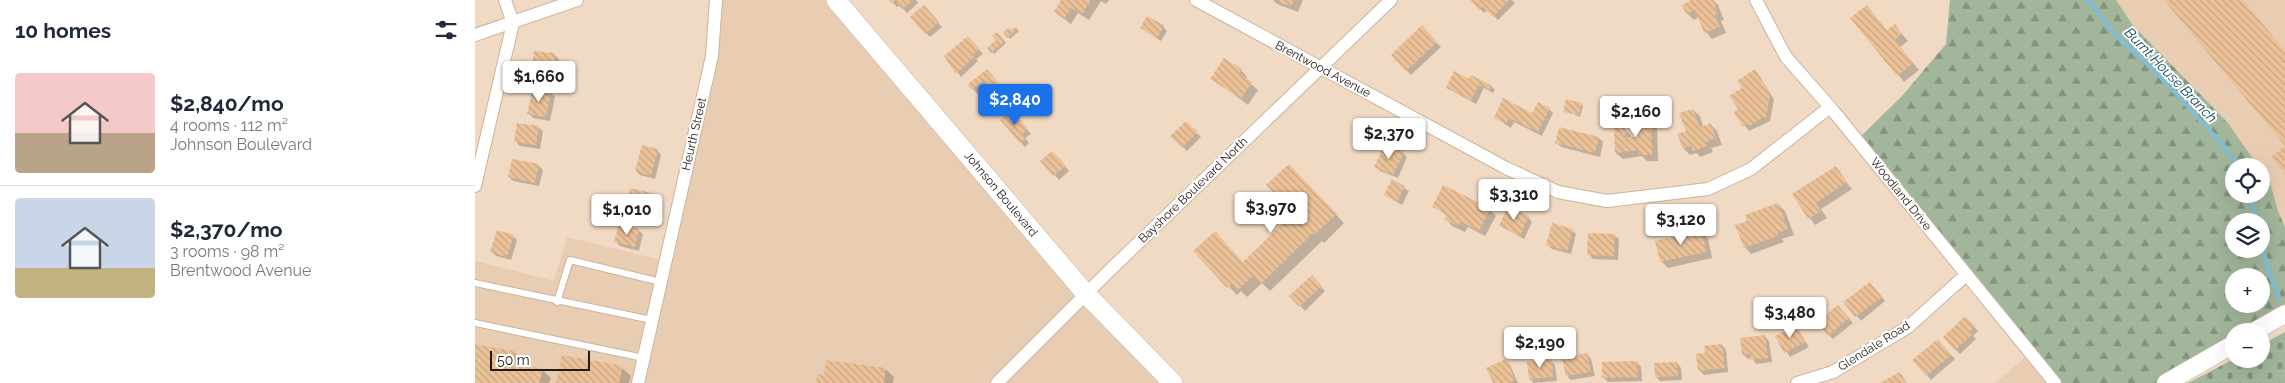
<!DOCTYPE html>
<html lang="en">
<head>
<meta charset="utf-8">
<style>
  :root { --surface:#fff; --page:#f2f2f3; --text:#1f2937; --muted:#747a83; --line:#e0e1e3; --accent:#1a73e8 }
  body { margin:0; font-family:Raleway,sans-serif; background:var(--page); color:var(--text); height:100vh; display:flex; flex-direction:column; font-size:19px; white-space:nowrap }
  * { box-sizing:border-box; margin:0 }
  p { font-size:16px; color:var(--muted) }
  .icon { flex:none; width:28px; height:28px; fill:none; stroke:currentColor; stroke-width:2; stroke-linecap:round; stroke-linejoin:round }
  .map { position:relative; flex:1; overflow:hidden }
  .panel { display:flex; flex-direction:column; background:var(--surface); width:475px }
  .panel>* { flex:none }
  .buttons { position:absolute; left:1750px; top:158px; display:grid; gap:10px }
  .buttons a { display:grid; place-items:center; width:45px; height:45px; border-radius:50%; background:var(--surface); box-shadow:0 5px 20px #0002; font-size:25px }
  .scale { position:absolute; left:15px; bottom:12px; width:100px; box-sizing:border-box; padding-left:5px; border:2px solid #231b13; border-top:0; font-size:14px; line-height:18px; white-space:nowrap; color:#231b13; -webkit-text-stroke:4px #fff; paint-order:stroke }
  .price { position:absolute; translate:-50% -42px; padding:0 11px; border-radius:5px; background:#fff; color:#222; font-size:16px; line-height:32px; filter:drop-shadow(0 1px 2px #0008) }
  .price::after { content:''; position:absolute; left:50%; top:30px; width:15px; height:11px; margin-left:-8px; background:inherit; clip-path:polygon(0 0,100% 0,50% 100%) }
  .price.active { background:var(--accent); color:#fff }
  ul { padding:0; list-style:none }
  li { display:flex; align-items:center; gap:15px; height:125px; padding:0 15px }
  li+li { border-top:1px solid var(--line) }
  li span { display:grid; place-items:center; flex:none; width:140px; height:100px; border-radius:5px; color:#555 }
  li>.icon { margin-inline-start:auto }
  span .icon { width:60px; height:60px; fill:#fffc; stroke-width:1 }
  li b { font-size:21px }
  h2 { display:flex; justify-content:space-between; align-items:center; height:60px; padding:0 15px; font-size:21px }
  main { display:flex; flex:1; min-height:0 }
  .map>svg:first-child { display:block }
</style>
</head>
<body>
<main>
<section class="panel">
<h2>10 homes<svg class="icon" aria-label="filters" viewBox="0 0 24 24"><path d="M4 7h16M4 17h16"/><circle cx="9" cy="7" r="2"/><circle cx="15" cy="17" r="2"/></svg></h2>
<ul>
<li><span style="background:linear-gradient(#f6c9c9 60%,#b9a48a 0)"><svg class="icon" aria-label="home" viewBox="0 0 24 24"><path d="M3 11l9-7 9 7M6 9v11h12V9"/></svg></span><div><b>$2,840/mo</b><p>4 rooms · 112 m²</p><p>Johnson Boulevard</p></div></li>
<li><span style="background:linear-gradient(#c9d6e8 70%,#c2b280 0)"><svg class="icon" aria-label="home" viewBox="0 0 24 24"><path d="M3 11l9-7 9 7M6 9v11h12V9"/></svg></span><div><b>$2,370/mo</b><p>3 rooms · 98 m²</p><p>Brentwood Avenue</p></div></li>
</ul>
</section>
<div class="map">
<svg width="1810" height="383" viewBox="0 0 1810 383">
  <defs>
    <pattern id="forest-firs" width="22" height="20" patternUnits="userSpaceOnUse" patternTransform="scale(1.25)"><rect width="22" height="20" fill="#a1b69b"/><path d="M5 1l3.5 6h-7zM16 11l3.5 6h-7z" fill="#83937d"/></pattern>
    <pattern id="cemetery-stones" width="16" height="16" patternUnits="userSpaceOnUse" patternTransform="scale(1.25)"><rect width="16" height="16" fill="#a1b69b"/><path d="M2 7V4a2 2 0 0 1 4 0v3zM10 15v-3a2 2 0 0 1 4 0v3z" fill="#83937d"/></pattern>
    <pattern id="building-back-hatch" width="6" height="6" patternUnits="userSpaceOnUse" patternTransform="scale(1.25)"><rect width="6" height="6" fill="#ebc198"/><path d="M-1 5l2 2M0 0l6 6M5-1l2 2" fill="none" stroke="#c9a582"/></pattern>
  </defs>
  <rect width="100%" height="100%" fill="#f1dac4"/>
  <g fill="#e9cdb2">
    <polygon points="241,0 361,0 698,383 0,383 0,261 79,281 92,237 191,261 237,56"/>
    <polygon points="1641,0 1810,0 1810,227 1803,211 1795,182 1786,170 1786,166 1783,166 1753,123 1657,24"/>
    <polygon points="1555,353 1580,383 1520,383"/>
  </g>
  <path fill="url(#forest-firs)" fill-rule="evenodd" d="M1475,0H1641L1657,24L1753,123L1783,166H1759V194H1786V170L1795,182L1803,211L1810,227V324L1807,317L1780,331H1759V344L1691,383H1580L1382,140L1427,96L1471,44ZM1759,221H1786V249H1759ZM1759,276H1786V304H1759Z"/>
  <polygon fill="url(#cemetery-stones)" points="1810,332 1810,383 1713,383 1759,359 1786,359 1786,345"/>
  <g fill="#0003">
    <polygon points="415,0 441,0 443,3 432,13 425,5 422,7"/>
    <polygon points="588,0 634,0 631,4 626,1 614,20 603,13 596,24 580,12"/>
    <polygon points="798,0 828,0 823,12 802,4"/>
    <polygon points="997,0 1037,0 1040,3 1023,20 1013,10 1009,13"/>
    <polygon points="1217,0 1238,0 1243,5 1249,20 1246,21 1251,33 1237,39 1231,32 1224,17 1219,20 1212,13"/>
    <polygon points="453,11 467,27 455,37 451,33"/>
    <polygon points="1377,18 1412,31 1420,26 1433,41 1425,47 1444,70 1429,82"/>
    <polygon points="688,26 692,31 686,41 666,28"/>
    <polygon points="947,27 966,47 936,75 917,55"/>
    <polygon points="541,28 544,31 535,39 529,32 536,32"/>
    <polygon points="522,33 531,43 519,54 514,48 522,40"/>
    <polygon points="497,41 508,54 501,59 503,61 486,77 471,56"/>
    <polygon points="80,55 84,59 82,79 62,77 57,73"/>
    <polygon points="766,70 772,77 770,79 783,90 773,105 737,78"/>
    <polygon points="1280,71 1299,99 1295,121 1274,131 1260,113 1265,110"/>
    <polygon points="516,75 531,92 528,96 534,103 521,113 494,85"/>
    <polygon points="994,80 1016,86 1020,90 1018,93 1009,88 1001,104 972,88"/>
    <polygon points="76,93 80,97 75,121 58,118 54,113"/>
    <polygon points="1106,104 1108,106 1105,117 1090,111"/>
    <polygon points="1074,109 1078,113 1067,136 1039,122 1036,128 1021,118 1058,114"/>
    <polygon points="1218,110 1225,116 1228,127 1235,124 1242,131 1247,145 1236,148 1238,152 1225,157 1222,153 1215,155 1209,149"/>
    <polygon points="541,116 556,134 550,138 554,143 550,147 526,120"/>
    <polygon points="1176,116 1182,123 1183,161 1172,161 1167,156 1148,159 1141,153 1140,129 1149,129 1156,135 1156,138 1165,138"/>
    <polygon points="711,123 726,137 712,151 697,136"/>
    <polygon points="63,127 68,131 65,149 45,146 41,142"/>
    <polygon points="1124,138 1128,142 1125,157 1086,147 1082,143"/>
    <polygon points="182,150 186,155 180,179 165,175 161,171"/>
    <polygon points="928,153 932,157 923,178 905,171 901,166"/>
    <polygon points="582,156 594,171 584,180 567,161"/>
    <polygon points="63,165 68,170 64,186 38,181 34,177"/>
    <polygon points="814,166 869,223 849,243 847,241 795,291 787,283 772,297 766,291 762,295 720,251 768,263 816,217 810,203"/>
    <polygon points="1360,168 1377,189 1346,209 1352,218 1340,225 1318,195"/>
    <polygon points="918,181 934,191 927,205 911,195"/>
    <polygon points="176,194 180,198 176,215 156,211 152,207"/>
    <polygon points="1303,204 1310,211 1319,235 1307,239 1309,242 1276,254 1270,247 1274,221"/>
    <polygon points="959,206 1014,209 1021,216 1010,236 993,227 990,232 977,226 971,219 972,216"/>
    <polygon points="1053,217 1057,222 1049,239 1025,225"/>
    <polygon points="163,230 168,234 164,251 145,246 141,242"/>
    <polygon points="1097,230 1101,234 1096,254 1077,249 1072,245"/>
    <polygon points="1226,232 1233,239 1237,258 1193,268 1186,261"/>
    <polygon points="1139,235 1144,239 1143,260 1118,259 1114,254"/>
    <polygon points="38,236 42,240 36,260 21,256 16,251"/>
    <polygon points="837,277 850,291 830,311 816,296"/>
    <polygon points="1399,287 1410,301 1386,321 1370,302"/>
    <polygon points="1367,310 1378,323 1358,339 1354,335"/>
    <polygon points="1490,317 1503,331 1498,336 1501,339 1485,354 1469,337"/>
    <polygon points="1321,327 1334,347 1315,357 1302,337"/>
    <polygon points="1290,337 1294,341 1297,362 1281,364 1277,358 1273,359 1268,354"/>
    <polygon points="0,345 39,352 48,360 47,366 67,370 76,378 74,383 0,383"/>
    <polygon points="1247,345 1251,350 1253,372 1229,375 1225,371 1232,354"/>
    <polygon points="1467,345 1480,359 1456,380 1439,360"/>
    <polygon points="1112,354 1116,359 1120,376 1096,380 1092,376"/>
    <polygon points="1030,360 1035,365 1043,383 1019,383"/>
    <polygon points="1076,361 1080,365 1082,381 1059,383 1055,379"/>
    <polygon points="1162,362 1166,367 1167,381 1133,382 1128,377"/>
    <polygon points="1202,363 1206,368 1207,380 1185,381 1181,377"/>
    <polygon points="147,368 156,376 154,383 82,383"/>
    <polygon points="410,369 419,377 418,383 343,383 350,376"/>
  </g>
  <g fill="none" stroke-linecap="round" stroke-linejoin="round">
    <g stroke="#80bed7" stroke-width="4">
      <polyline points="1613,0 1641,36 1678,69 1749,146 1762,166"/>
      <polyline points="1775,194 1782,221"/>
      <polyline points="1786,239 1794,273 1805,299"/>
    </g>
  </g>
  <g fill="url(#building-back-hatch)">
    <polygon points="414,0 438,0 427,9 420,1 417,4"/>
    <polygon points="586,0 616,0 607,14 596,8 589,19 579,12"/>
    <polygon points="804,0 819,0 816,6 803,2"/>
    <polygon points="995,0 1034,0 1018,17 1008,7 1004,10"/>
    <polygon points="1216,0 1238,0 1243,13 1240,15 1245,27 1229,33 1220,10 1211,14 1207,5"/>
    <polygon points="1689,0 1768,0 1810,51 1810,174 1796,157 1810,146"/>
    <polygon points="449,5 464,22 450,34 435,17"/>
    <polygon points="1392,5 1412,30 1420,24 1427,34 1420,40 1438,63 1422,76 1375,18"/>
    <polygon points="672,16 689,25 682,38 665,28"/>
    <polygon points="947,25 962,42 931,71 916,55"/>
    <polygon points="541,27 543,29 532,38 528,32 534,28 536,30"/>
    <polygon points="522,32 530,41 516,53 512,48 521,40 517,36"/>
    <polygon points="493,36 504,49 498,54 500,56 481,74 469,56"/>
    <polygon points="59,51 80,53 78,75 56,73"/>
    <polygon points="749,58 767,69 764,73 777,82 766,99 735,79"/>
    <polygon points="512,69 528,88 524,91 530,98 516,110 502,93 513,84 509,80 497,90 492,85"/>
    <polygon points="1280,69 1295,92 1293,93 1295,94 1291,118 1288,117 1275,126 1273,124 1268,127 1259,112 1263,109 1254,96 1267,88 1262,81"/>
    <polygon points="979,71 994,79 996,75 1016,85 1014,90 1004,85 996,100 971,88"/>
    <polygon points="58,88 76,92 71,117 52,114"/>
    <polygon points="1028,98 1057,113 1063,102 1075,108 1063,132 1034,118 1031,124 1019,118"/>
    <polygon points="1091,99 1107,103 1104,115 1088,112"/>
    <polygon points="1218,109 1225,127 1236,123 1241,138 1231,142 1232,146 1218,151 1216,146 1208,149 1202,134 1211,131 1204,113"/>
    <polygon points="537,110 553,129 547,134 551,138 545,143 525,120"/>
    <polygon points="1163,115 1176,115 1177,155 1164,155 1164,150 1140,153 1139,128 1150,128 1150,137 1163,137"/>
    <polygon points="711,121 723,132 707,148 695,136"/>
    <polygon points="42,123 64,126 61,145 39,142"/>
    <polygon points="1084,127 1124,137 1120,153 1080,143"/>
    <polygon points="910,144 929,152 918,175 899,167"/>
    <polygon points="167,145 183,149 176,176 160,171"/>
    <polygon points="577,151 591,166 578,176 565,161"/>
    <polygon points="37,159 64,164 60,183 33,177"/>
    <polygon points="814,164 862,214 839,235 838,233 786,284 778,276 763,290 757,284 752,288 718,251 740,231 768,262 814,217 804,208 809,203 791,185"/>
    <polygon points="1361,166 1372,182 1341,203 1346,211 1333,219 1317,194"/>
    <polygon points="917,179 930,186 922,202 909,195"/>
    <polygon points="968,185 1015,208 1004,231 986,222 983,226 969,219 972,214 957,207"/>
    <polygon points="155,188 177,193 172,212 151,207"/>
    <polygon points="1303,203 1313,229 1302,233 1303,236 1269,248 1260,225 1272,221 1270,215"/>
    <polygon points="1033,206 1054,216 1045,236 1024,226"/>
    <polygon points="1077,223 1098,229 1092,251 1071,245"/>
    <polygon points="144,224 164,229 160,247 139,242"/>
    <polygon points="22,230 39,235 32,257 15,252"/>
    <polygon points="1227,231 1231,252 1185,262 1180,241"/>
    <polygon points="1113,233 1140,234 1139,256 1112,255"/>
    <polygon points="837,275 847,286 824,307 814,296"/>
    <polygon points="1395,282 1407,297 1380,317 1368,302"/>
    <polygon points="1363,305 1374,318 1353,336 1342,322"/>
    <polygon points="1490,316 1500,326 1495,331 1498,334 1480,350 1468,337"/>
    <polygon points="1322,325 1330,342 1309,353 1300,336"/>
    <polygon points="1290,335 1293,358 1276,360 1275,354 1267,355 1265,338"/>
    <polygon points="1463,339 1476,355 1451,376 1437,360"/>
    <polygon points="0,344 40,351 38,363 68,369 64,383 0,383"/>
    <polygon points="1247,344 1250,368 1223,371 1221,354 1230,353 1229,346"/>
    <polygon points="1112,353 1116,372 1091,376 1087,358"/>
    <polygon points="87,355 148,366 144,383 81,383"/>
    <polygon points="1031,359 1040,380 1034,383 1018,383 1011,368"/>
    <polygon points="1077,359 1078,377 1054,379 1052,362"/>
    <polygon points="351,360 411,368 409,383 341,383 342,374 349,375"/>
    <polygon points="1162,361 1163,377 1127,378 1127,362"/>
    <polygon points="1202,362 1203,376 1180,377 1179,363"/>
    <polygon points="1425,372 1432,383 1405,383"/>
  </g>
  <g fill="none" stroke-linecap="round" stroke-linejoin="round">
    <g stroke="#cab49e" stroke-width="8">
      <g id="lane">
        <polyline points="0,283 177,320"/>
        <polyline points="82,302 95,260 186,282"/>
        <polyline points="0,323 169,358"/>
      </g>
    </g>
    <g stroke="#cab49e" stroke-width="14">
      <g id="street">
        <polyline points="721,0 1031,168 1083,192 1132,201 1233,189 1276,169 1355,107"/>
        <polyline points="1281,0 1311,57 1355,107 1580,383"/>
        <polyline points="0,35 102,0"/>
        <polyline points="0,186 38,23 30,0"/>
        <polyline points="163,383 237,56 241,0"/>
        <polyline points="522,383 634,271 916,0"/>
        <polyline points="1322,383 1358,372 1433,327 1491,275"/>
      </g>
    </g>
    <g stroke="#cab49e" stroke-width="19">
      <g id="secondary">
        <polyline points="1780,331 1810,314"/>
        <polyline points="1691,383 1759,344"/>
      </g>
    </g>
    <g stroke="#cab49e" stroke-width="20">
      <polyline id="primary" points="361,0 611,294 698,383"/>
    </g>
    <use href="#lane" stroke="#fff" stroke-width="6"/>
    <use href="#street" stroke="#fff" stroke-width="12"/>
    <use href="#secondary" stroke="#fff" stroke-width="18"/>
    <use href="#primary" stroke="#fff" stroke-width="19"/>
  </g>
  <g text-anchor="middle" stroke-width="4" stroke-linejoin="round" paint-order="stroke">
    <g font-size="12" fill="#231b13" stroke="#fff">
      <text transform="translate(848 69) rotate(28)" y="4">Brentwood Avenue</text>
      <text transform="translate(219 134) rotate(-77)" y="4">Heurth Street</text>
      <text transform="translate(718 190) rotate(-44)" y="4">Bayshore Boulevard North</text>
      <text transform="translate(526 194) rotate(50)" y="4">Johnson Boulevard</text>
      <text transform="translate(1426 194) rotate(51)" y="4">Woodland Drive</text>
      <text transform="translate(1399 346) rotate(-32)" y="4">Glendale Road</text>
    </g>
    <g font-size="14" font-style="italic" fill="#063f51" stroke="#fff">
      <text transform="translate(1696 75) rotate(46)" y="5">Burnt House Branch</text>
    </g>
  </g>
</svg>
<div class="buttons">
<a><svg class="icon" aria-label="locate" viewBox="0 0 24 24"><circle cx="12" cy="12" r="6"/><path d="M12 2v4M12 18v4M2 12h4M18 12h4"/></svg></a>
<a><svg class="icon" aria-label="layers" viewBox="0 0 24 24"><path d="M12 4l9 5-9 5-9-5zM3 14l9 5 9-5"/></svg></a>
<a>+</a>
<a>−</a>
</div>
<div class="scale">50 m</div>
<b class="price" style="left:64px;top:103px">$1,660</b>
<b class="price active" style="left:540px;top:126px">$2,840</b>
<b class="price" style="left:1161px;top:138px">$2,160</b>
<b class="price" style="left:914px;top:160px">$2,370</b>
<b class="price" style="left:1039px;top:221px">$3,310</b>
<b class="price" style="left:796px;top:234px">$3,970</b>
<b class="price" style="left:152px;top:236px">$1,010</b>
<b class="price" style="left:1206px;top:246px">$3,120</b>
<b class="price" style="left:1315px;top:339px">$3,480</b>
<b class="price" style="left:1065px;top:369px">$2,190</b>
</div>
</main>
</body>
</html>
